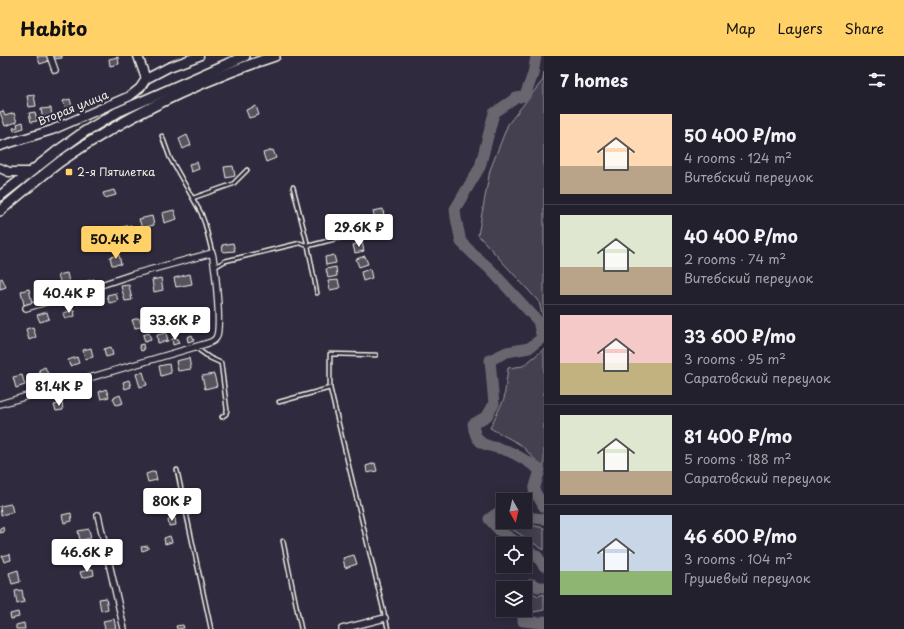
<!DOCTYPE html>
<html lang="en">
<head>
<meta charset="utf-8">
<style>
  :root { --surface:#23202e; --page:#2f2d3a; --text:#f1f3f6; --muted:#a3a3aa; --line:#403e4a; --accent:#ffd166 }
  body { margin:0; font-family:"Playpen Sans",sans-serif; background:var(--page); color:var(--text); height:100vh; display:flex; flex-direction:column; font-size:15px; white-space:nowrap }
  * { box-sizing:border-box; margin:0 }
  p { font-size:13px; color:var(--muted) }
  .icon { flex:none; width:22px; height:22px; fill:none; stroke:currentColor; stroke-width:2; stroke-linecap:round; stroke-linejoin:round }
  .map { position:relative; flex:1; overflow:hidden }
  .sheet { display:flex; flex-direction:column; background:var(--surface); width:360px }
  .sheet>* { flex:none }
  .needle { width:26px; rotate:172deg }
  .controls { position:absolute; left:496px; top:437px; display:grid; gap:8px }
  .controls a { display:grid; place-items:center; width:36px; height:36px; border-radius:0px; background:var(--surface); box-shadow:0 2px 10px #0003,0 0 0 1px var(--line); font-size:20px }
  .price { position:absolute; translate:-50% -34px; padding:0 9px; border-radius:4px; background:#fff; color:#222; font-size:13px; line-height:26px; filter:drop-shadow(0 1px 2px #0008) }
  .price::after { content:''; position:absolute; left:50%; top:24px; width:12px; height:9px; margin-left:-6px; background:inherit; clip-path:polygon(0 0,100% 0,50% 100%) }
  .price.selected { background:var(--accent); color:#111 }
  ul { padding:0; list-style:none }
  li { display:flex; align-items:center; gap:12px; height:100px; padding:0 16px }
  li+li { border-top:1px solid var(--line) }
  li span { display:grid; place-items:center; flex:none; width:112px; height:80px; border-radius:0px; color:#555 }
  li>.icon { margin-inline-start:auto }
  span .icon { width:48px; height:48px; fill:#fffc; stroke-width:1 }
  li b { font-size:17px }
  h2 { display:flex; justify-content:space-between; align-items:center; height:48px; padding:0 16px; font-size:17px }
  header { display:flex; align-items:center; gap:24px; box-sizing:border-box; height:56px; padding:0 20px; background:var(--accent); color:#111 }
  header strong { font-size:19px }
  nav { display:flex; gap:22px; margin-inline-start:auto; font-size:14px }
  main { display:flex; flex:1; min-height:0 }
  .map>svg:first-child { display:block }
</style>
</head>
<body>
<header>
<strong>Habito</strong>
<nav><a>Map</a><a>Layers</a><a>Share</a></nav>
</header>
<main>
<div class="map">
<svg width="544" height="573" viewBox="0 0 544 573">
  <rect width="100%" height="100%" fill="#2f2a3d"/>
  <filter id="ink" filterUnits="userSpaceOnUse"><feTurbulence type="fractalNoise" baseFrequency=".025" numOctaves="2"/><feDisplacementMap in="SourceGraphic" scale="8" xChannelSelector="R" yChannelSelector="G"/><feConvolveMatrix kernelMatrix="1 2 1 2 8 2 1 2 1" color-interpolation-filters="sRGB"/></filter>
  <g filter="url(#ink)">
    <g fill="#454050" stroke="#9c989c">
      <polygon points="544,16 544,265 539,246 478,179 490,114 508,68 543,24"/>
      <polygon points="544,293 544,413 521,389 490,372 504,343 508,312 523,310"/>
      <polygon points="509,466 519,466 544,472 544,494 504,468"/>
      <polygon points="531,536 538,540 544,538 544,554 534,556 529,546"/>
    </g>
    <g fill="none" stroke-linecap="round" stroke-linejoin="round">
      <g stroke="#6a6670" stroke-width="11">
        <path d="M536,0L533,18L525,40L516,42L494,57L480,111L455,153L456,162L461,186L473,198L489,212L538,265L542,282L529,292L507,296L490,304L494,348L487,360L473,368C476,393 489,388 508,395C520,400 530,407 540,414L534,434L544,451"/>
        <polyline points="503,457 500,455 489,463 500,475 520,488"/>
        <polyline points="525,461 544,463"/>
        <polyline points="525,492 537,500 544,510"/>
        <polyline points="525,534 532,528 538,531 544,531"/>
        <polyline points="523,554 523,565 542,567 544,565"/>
      </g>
    </g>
    <g fill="#56525f" stroke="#f4f1e8">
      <polygon points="37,0 47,0 49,5 40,8"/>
      <polygon points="53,0 62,0 62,2 54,3"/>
      <polygon points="118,1 119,8 110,10 109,3"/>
      <polygon points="34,39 36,50 29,51 27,40"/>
      <polygon points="70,43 72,51 66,53 63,45"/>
      <polygon points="256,50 259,59 249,62 246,54"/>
      <polygon points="51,52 52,63 43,64 41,53"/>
      <polygon points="3,55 5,60 14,57 17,66 5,70 0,56"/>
      <polygon points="35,56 37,65 31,66 29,57"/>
      <polygon points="23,66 24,72 14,75 13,72 18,71 17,68"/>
      <polygon points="187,79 191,89 183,93 179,83"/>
      <polygon points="273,94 276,102 266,106 263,97"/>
      <polygon points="197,106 199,113 191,116 189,108"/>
      <polygon points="233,110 235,120 226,122 224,111"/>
      <polygon points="114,134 116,139 105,142 103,137"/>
      <polygon points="383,153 384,162 375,164 373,155"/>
      <polygon points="174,154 177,163 164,167 162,157"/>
      <polygon points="152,160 154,169 142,172 139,163"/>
      <polygon points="131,169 133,178 124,180 122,171"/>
      <polygon points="116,182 117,191 108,192 107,183"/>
      <polygon points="362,186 364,195 355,197 353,189"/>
      <polygon points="233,187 235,195 223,196 222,189"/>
      <polygon points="119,199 121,208 112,209 110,201"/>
      <polygon points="334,199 336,207 326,209 325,201"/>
      <polygon points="365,200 368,208 359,211 356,203"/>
      <polygon points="336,211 337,220 328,222 326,213"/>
      <polygon points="370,213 372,222 363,225 361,216"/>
      <polygon points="67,217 69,226 61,228 58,219"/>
      <polygon points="190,218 192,228 176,231 174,222"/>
      <polygon points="2,222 6,231 0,233 0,223"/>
      <polygon points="161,222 163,234 154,236 152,224"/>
      <polygon points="94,223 96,227 77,232 76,228"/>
      <polygon points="338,224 340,232 330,234 328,225"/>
      <polygon points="129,229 132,244 125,245 121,230"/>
      <polygon points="29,233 32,247 24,249 21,235"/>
      <polygon points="50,234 51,241 47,242 46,235"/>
      <polygon points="116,237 118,245 109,247 107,239"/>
      <polygon points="74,254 75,260 65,263 63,257"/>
      <polygon points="47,256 49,263 40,266 37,259"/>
      <polygon points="139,262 141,271 135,272 132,264"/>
      <polygon points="33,271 36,281 29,284 26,273"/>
      <polygon points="149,277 151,284 145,286 143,279"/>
      <polygon points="166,277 168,285 158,287 157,279"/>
      <polygon points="192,279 194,284 188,286 187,281"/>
      <polygon points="177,282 179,287 173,289 172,283"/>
      <polygon points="143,288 144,294 141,295 139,289"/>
      <polygon points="111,291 113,299 106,301 104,293"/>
      <polygon points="91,292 93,301 85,303 83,294"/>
      <polygon points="77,301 79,307 70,310 68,304"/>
      <polygon points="189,302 191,313 178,315 176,305"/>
      <polygon points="169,308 171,317 161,320 159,310"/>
      <polygon points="45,311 48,318 41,321 39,314"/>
      <polygon points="143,316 147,329 140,331 136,318"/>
      <polygon points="214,318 217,330 205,333 202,320"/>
      <polygon points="22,319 25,329 16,332 13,321"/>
      <polygon points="129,324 131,331 125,333 123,326"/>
      <polygon points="106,333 109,341 101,343 99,336"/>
      <polygon points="120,339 123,347 116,349 113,342"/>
      <polygon points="62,347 63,354 56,355 54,349"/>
      <polygon points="375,407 377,415 367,417 366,410"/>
      <polygon points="155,415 157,424 148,426 146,418"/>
      <polygon points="171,446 172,453 165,454 164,448"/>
      <polygon points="11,448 13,456 1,459 0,450"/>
      <polygon points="71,457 72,465 64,467 62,459"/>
      <polygon points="175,462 176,469 169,470 168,464"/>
      <polygon points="3,471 4,476 0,477 0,472"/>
      <polygon points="89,473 91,482 80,484 78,475"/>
      <polygon points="170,480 172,486 165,488 164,482"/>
      <polygon points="148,490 148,493 142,495 141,491"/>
      <polygon points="10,498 11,504 4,506 2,500"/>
      <polygon points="354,499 357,508 345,512 343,502"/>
      <polygon points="93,513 94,519 82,522 80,516"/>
      <polygon points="18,514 20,526 12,528 9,517"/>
      <polygon points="22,534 24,546 17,548 15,535"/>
      <polygon points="106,542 108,553 101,555 99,543"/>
      <polygon points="18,556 19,561 11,563 10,558"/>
      <polygon points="114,563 116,573 105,573 103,565"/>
      <polygon points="24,567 25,573 16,573 16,569"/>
      <polygon points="183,569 184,572 177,573 176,570"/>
    </g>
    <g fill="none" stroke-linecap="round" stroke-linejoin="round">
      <g stroke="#f4f1e8" stroke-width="5.5">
        <g id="service">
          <polyline points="162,80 170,102 201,157 205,168 212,196"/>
          <polyline points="293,131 308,190 317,237"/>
          <polyline points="193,142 233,128 247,114"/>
          <polyline points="215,211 225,205 300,187 308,190 374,173"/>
          <polyline points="196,292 210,302 221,307 227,354 226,358 222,361"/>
          <polyline points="330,332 388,573"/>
          <polyline points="279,346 330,332 330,298 376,299"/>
          <polyline points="177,414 211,573"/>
          <polyline points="283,485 301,573"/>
        </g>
      </g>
      <g stroke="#f4f1e8" stroke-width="8">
        <g id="minor">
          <polyline points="50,0 55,14"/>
          <path d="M0,348L205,288C209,287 214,285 216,282C222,273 215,209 212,197L131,219L95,231L26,252"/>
          <polyline points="98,459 124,573"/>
          <polyline points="342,573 385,562"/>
        </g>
      </g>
      <g stroke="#f4f1e8" stroke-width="11">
        <g id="secondary">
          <polyline points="138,0 146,23"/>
          <polyline points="146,23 169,11 199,0"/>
          <polyline points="0,90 52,74 130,40 140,32 146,23"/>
          <polyline points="0,112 9,116 30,116"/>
        </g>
      </g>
      <g stroke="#f4f1e8" stroke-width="12">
        <g id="trunk">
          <polyline points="0,140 56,96 84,76 118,56 245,0"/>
          <path d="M0,155C20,138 40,121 61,105C126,60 200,25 275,0"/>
        </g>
      </g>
      <use href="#service" stroke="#2f2a3d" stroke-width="2.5"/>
      <use href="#minor" stroke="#2f2a3d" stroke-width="5.5"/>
      <use href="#secondary" stroke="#2f2a3d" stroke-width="8"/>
      <use href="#trunk" stroke="#2f2a3d" stroke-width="9"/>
    </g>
  </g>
  <rect fill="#ffd166" stroke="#2f2a3d" stroke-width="1.5" x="65" y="112" width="8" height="8" rx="2"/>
  <g text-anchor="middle" stroke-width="4" stroke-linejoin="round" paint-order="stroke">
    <g font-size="11" fill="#f4f1e8" stroke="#2f2a3d">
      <text transform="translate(73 52) rotate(-22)" y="4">Вторая улица</text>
    </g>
    <g font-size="11" fill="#f4f1e8" stroke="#2f2a3d" text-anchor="start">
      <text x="77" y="120">2-я Пятилетка</text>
    </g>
  </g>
</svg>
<div class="controls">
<a><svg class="needle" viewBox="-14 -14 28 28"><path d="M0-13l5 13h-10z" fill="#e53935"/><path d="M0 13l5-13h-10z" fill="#a3a3aa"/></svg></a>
<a><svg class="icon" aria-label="locate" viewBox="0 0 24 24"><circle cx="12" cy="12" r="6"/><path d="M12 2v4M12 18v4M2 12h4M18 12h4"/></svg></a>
<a><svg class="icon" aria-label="layers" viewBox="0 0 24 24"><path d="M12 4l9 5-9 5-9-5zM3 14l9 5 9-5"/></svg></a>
</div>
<b class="price" style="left:359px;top:192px">29.6K ₽</b>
<b class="price selected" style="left:116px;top:204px">50.4K ₽</b>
<b class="price" style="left:69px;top:258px">40.4K ₽</b>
<b class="price" style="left:175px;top:285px">33.6K ₽</b>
<b class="price" style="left:59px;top:351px">81.4K ₽</b>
<b class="price" style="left:172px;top:466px">80K ₽</b>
<b class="price" style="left:87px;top:517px">46.6K ₽</b>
</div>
<section class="sheet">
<h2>7 homes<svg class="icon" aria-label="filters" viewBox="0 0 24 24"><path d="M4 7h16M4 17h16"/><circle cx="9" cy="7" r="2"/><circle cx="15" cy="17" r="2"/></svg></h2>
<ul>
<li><span style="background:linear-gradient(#ffd9b3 65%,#b9a48a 0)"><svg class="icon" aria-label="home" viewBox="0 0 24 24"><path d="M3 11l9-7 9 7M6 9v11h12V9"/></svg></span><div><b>50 400 ₽/mo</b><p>4 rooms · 124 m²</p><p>Витебский переулок</p></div></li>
<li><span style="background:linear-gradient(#dfe7d0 65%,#b9a48a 0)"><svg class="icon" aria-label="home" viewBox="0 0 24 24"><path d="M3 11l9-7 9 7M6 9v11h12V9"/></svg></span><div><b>40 400 ₽/mo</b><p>2 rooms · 74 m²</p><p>Витебский переулок</p></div></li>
<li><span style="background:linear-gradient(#f6c9c9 60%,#c2b280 0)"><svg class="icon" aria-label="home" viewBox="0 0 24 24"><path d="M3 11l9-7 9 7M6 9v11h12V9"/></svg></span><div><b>33 600 ₽/mo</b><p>3 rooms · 95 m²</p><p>Саратовский переулок</p></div></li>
<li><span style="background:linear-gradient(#dfe7d0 70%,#b9a48a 0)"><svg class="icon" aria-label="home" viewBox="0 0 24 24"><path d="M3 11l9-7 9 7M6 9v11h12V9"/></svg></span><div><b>81 400 ₽/mo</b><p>5 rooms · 188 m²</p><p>Саратовский переулок</p></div></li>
<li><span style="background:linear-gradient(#c9d6e8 70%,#8fb573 0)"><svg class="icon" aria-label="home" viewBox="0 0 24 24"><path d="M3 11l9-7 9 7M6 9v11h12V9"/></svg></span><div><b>46 600 ₽/mo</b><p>3 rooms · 104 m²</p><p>Грушевый переулок</p></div></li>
</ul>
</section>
</main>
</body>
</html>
